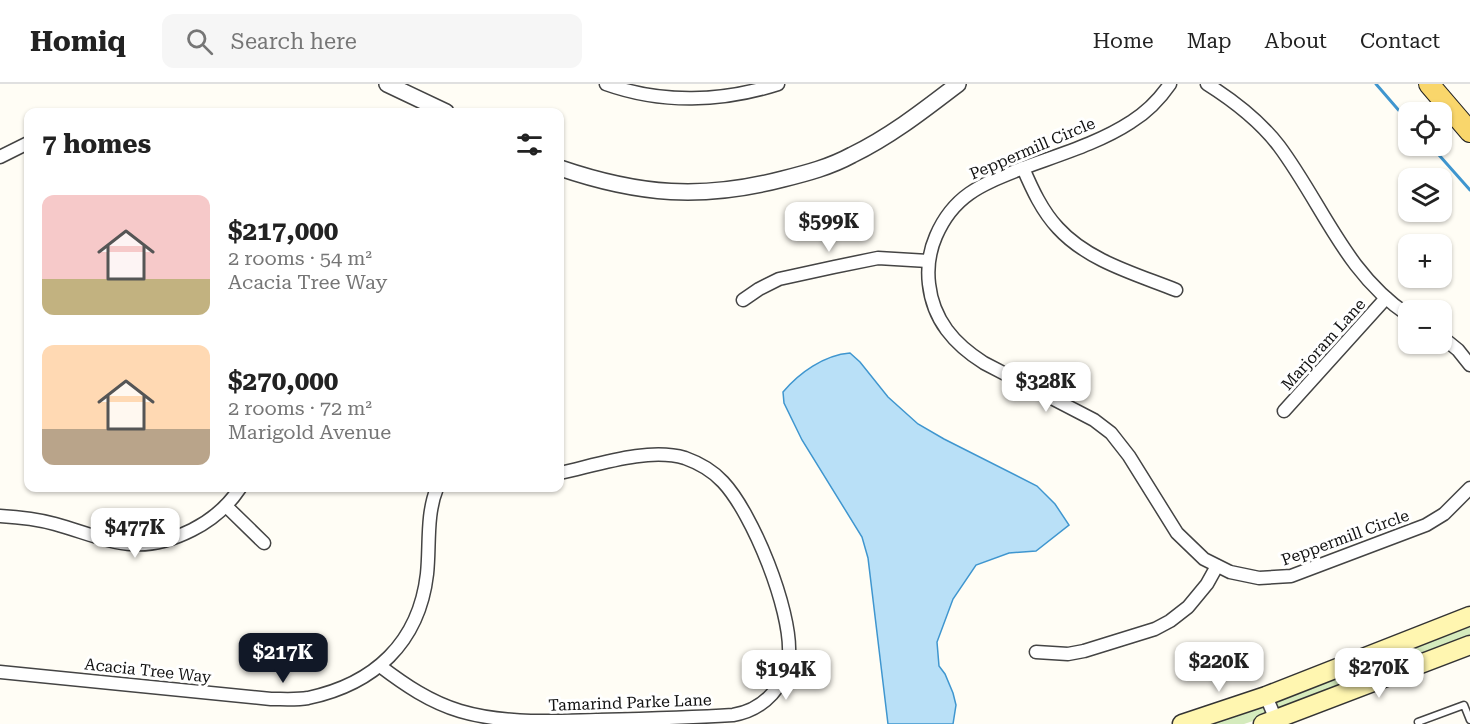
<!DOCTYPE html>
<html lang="en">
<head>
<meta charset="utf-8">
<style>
  :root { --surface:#fff; --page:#f6f6f6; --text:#222; --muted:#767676; --line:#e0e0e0; --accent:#111827 }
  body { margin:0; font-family:"Roboto Serif",serif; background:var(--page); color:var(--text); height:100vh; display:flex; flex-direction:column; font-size:22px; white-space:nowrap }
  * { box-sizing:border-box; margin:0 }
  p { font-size:20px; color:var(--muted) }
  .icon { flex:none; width:33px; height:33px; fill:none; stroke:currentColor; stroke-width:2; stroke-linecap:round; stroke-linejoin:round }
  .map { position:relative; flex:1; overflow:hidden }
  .details { position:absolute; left:24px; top:24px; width:540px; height:384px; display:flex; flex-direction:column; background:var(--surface); border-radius:12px; box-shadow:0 2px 4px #0004 }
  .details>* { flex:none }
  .buttons { position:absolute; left:1398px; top:18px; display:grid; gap:12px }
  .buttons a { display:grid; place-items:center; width:54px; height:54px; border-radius:12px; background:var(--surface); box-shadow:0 2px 4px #0004; font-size:30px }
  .price { position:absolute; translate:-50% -51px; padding:0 14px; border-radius:12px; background:#fff; color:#222; font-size:20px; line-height:39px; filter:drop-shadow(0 2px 3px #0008) }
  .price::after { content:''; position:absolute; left:50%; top:36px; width:18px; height:14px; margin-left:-9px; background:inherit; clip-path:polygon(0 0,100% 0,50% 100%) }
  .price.on { background:var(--accent); color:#fff }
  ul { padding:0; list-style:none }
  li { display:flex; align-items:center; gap:18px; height:150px; padding:0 18px }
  li span { display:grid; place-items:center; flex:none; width:168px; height:120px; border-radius:12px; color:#555 }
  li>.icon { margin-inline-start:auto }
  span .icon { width:72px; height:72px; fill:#fffc; stroke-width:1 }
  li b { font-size:26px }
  h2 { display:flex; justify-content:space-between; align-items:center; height:72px; padding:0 18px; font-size:26px }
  header { display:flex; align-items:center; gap:36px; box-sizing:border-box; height:84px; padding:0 30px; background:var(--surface); border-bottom:2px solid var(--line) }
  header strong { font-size:28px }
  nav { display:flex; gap:33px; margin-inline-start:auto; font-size:21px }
  .search { width:420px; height:54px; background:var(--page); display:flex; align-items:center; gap:15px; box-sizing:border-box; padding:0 21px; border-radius:12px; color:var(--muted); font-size:22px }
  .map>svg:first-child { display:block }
</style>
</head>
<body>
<header>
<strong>Homiq</strong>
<div class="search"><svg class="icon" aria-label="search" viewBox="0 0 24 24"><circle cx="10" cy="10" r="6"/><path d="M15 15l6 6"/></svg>Search here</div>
<nav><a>Home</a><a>Map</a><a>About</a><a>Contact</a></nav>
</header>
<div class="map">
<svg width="1470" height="640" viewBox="0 0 1470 640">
  <rect width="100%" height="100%" fill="#fffdf5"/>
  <g fill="#d5ebbd">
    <polygon points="1470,538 1470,554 1280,628 1275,615"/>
    <polygon points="1262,619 1268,632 1244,640 1200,640"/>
  </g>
  <path fill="#b9e0f7" stroke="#3f96cf" stroke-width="1.5" d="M850,269L860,278L888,313L918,340L944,355L1037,402L1055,420L1069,441L1036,467L1009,469L976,481L953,515L937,558L939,582L945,590L953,609L956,621L953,640H888L868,474L862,453L802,356L784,319L783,308C799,289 824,271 850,269Z"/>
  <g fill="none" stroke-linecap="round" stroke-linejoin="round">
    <g stroke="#3f96cf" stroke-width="3">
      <polyline points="1376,0 1408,37"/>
      <polyline points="1431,62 1470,106"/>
    </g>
    <g stroke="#444" stroke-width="9">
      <polyline id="service" points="1419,640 1418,638 1464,621 1470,636"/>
    </g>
    <g stroke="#444" stroke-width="15">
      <g id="minor">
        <path d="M606,0C662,20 722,18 778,0"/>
        <path d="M1170,0C1159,16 1147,28 1131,38C1099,59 1058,71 1023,84C983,100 954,110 936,152C929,168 927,183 929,200C933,236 954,260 984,279L1094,336L1111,349L1129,372L1177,449L1204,475L1230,488L1259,494L1291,492L1426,441L1444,430L1470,404"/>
        <path d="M1207,0C1234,17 1259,36 1279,62C1323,121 1345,189 1408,231"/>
        <polyline points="0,73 28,59"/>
        <path d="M1023,84C1032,105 1042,127 1058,144C1088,177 1136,190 1176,206"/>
        <polyline points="743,216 759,205 779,195 834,183 878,174 928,177"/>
        <polyline points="1442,253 1458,266 1470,281"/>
        <polyline points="1284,327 1386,214"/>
        <polyline points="226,422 264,459"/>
        <path d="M0,432C18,433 37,435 55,440C108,455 137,474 192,446C212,436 228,422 240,404"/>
        <polyline points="1036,568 1068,570 1084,567 1155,545 1170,537 1188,523 1207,500 1217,482"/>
        <path d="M380,582C405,601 430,618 460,627C504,640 550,637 596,636C641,635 687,634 733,631C764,626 787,601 789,569C791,525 753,430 723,398C713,387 699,379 685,374C648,363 597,381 560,389"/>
        <path d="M0,588L271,615C283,615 297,616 308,614C374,600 419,559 427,490C430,462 426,431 437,404"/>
        <polyline points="1266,612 1276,636 1280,640"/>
      </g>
    </g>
    <g stroke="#444" stroke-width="18">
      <g id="tertiary">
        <polyline points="387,0 446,28"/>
        <path d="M560,84C639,111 702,116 783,95C807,89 830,83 852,71C891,52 924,26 958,0"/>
      </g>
    </g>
    <g stroke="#333" stroke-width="21">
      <g id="secondary">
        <polyline points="1182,640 1266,612 1470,532"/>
        <polyline points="1263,640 1470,561"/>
      </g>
    </g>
    <g stroke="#222" stroke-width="22">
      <polyline id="primary" points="1429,0 1470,48"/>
    </g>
    <use href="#service" stroke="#fff" stroke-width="6"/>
    <use href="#minor" stroke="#fff" stroke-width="12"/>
    <use href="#tertiary" stroke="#fff" stroke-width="15"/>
    <use href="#secondary" stroke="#fff6b0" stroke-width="18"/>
    <use href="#primary" stroke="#f9d66b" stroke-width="20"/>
  </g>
  <g text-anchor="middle" stroke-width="6" stroke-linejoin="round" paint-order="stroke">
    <g font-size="16" fill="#111" stroke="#fff">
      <text transform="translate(1032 64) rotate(-23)" y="6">Peppermill Circle</text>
      <text transform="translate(1323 260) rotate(-48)" y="6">Marjoram Lane</text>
      <text transform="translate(1345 453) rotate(-20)" y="6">Peppermill Circle</text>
      <text transform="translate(148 586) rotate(6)" y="6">Acacia Tree Way</text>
      <text transform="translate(630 618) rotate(-2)" y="6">Tamarind Parke Lane</text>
    </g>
  </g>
</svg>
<div class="buttons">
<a><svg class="icon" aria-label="locate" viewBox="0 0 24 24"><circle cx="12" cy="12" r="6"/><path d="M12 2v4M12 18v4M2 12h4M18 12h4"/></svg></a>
<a><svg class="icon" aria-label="layers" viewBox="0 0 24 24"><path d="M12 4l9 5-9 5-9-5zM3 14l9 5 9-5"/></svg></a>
<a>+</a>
<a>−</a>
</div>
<b class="price" style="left:829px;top:169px">$599K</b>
<b class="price" style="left:1046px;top:329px">$328K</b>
<b class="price" style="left:135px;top:475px">$477K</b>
<b class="price on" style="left:283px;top:600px">$217K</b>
<b class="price" style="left:1219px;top:609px">$220K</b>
<b class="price" style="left:1379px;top:615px">$270K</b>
<b class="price" style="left:786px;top:617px">$194K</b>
<section class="details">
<h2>7 homes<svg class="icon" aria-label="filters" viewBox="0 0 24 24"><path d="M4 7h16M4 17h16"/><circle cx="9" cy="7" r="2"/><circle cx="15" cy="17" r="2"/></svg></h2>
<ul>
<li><span style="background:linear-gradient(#f6c9c9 70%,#c2b280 0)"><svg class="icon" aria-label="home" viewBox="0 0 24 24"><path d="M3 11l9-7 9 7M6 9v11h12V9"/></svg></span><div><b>$217,000</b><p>2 rooms · 54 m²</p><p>Acacia Tree Way</p></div></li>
<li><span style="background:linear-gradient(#ffd9b3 70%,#b9a48a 0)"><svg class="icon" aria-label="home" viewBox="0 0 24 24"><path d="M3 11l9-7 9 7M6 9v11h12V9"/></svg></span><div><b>$270,000</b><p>2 rooms · 72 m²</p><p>Marigold Avenue</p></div></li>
</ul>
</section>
</div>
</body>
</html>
